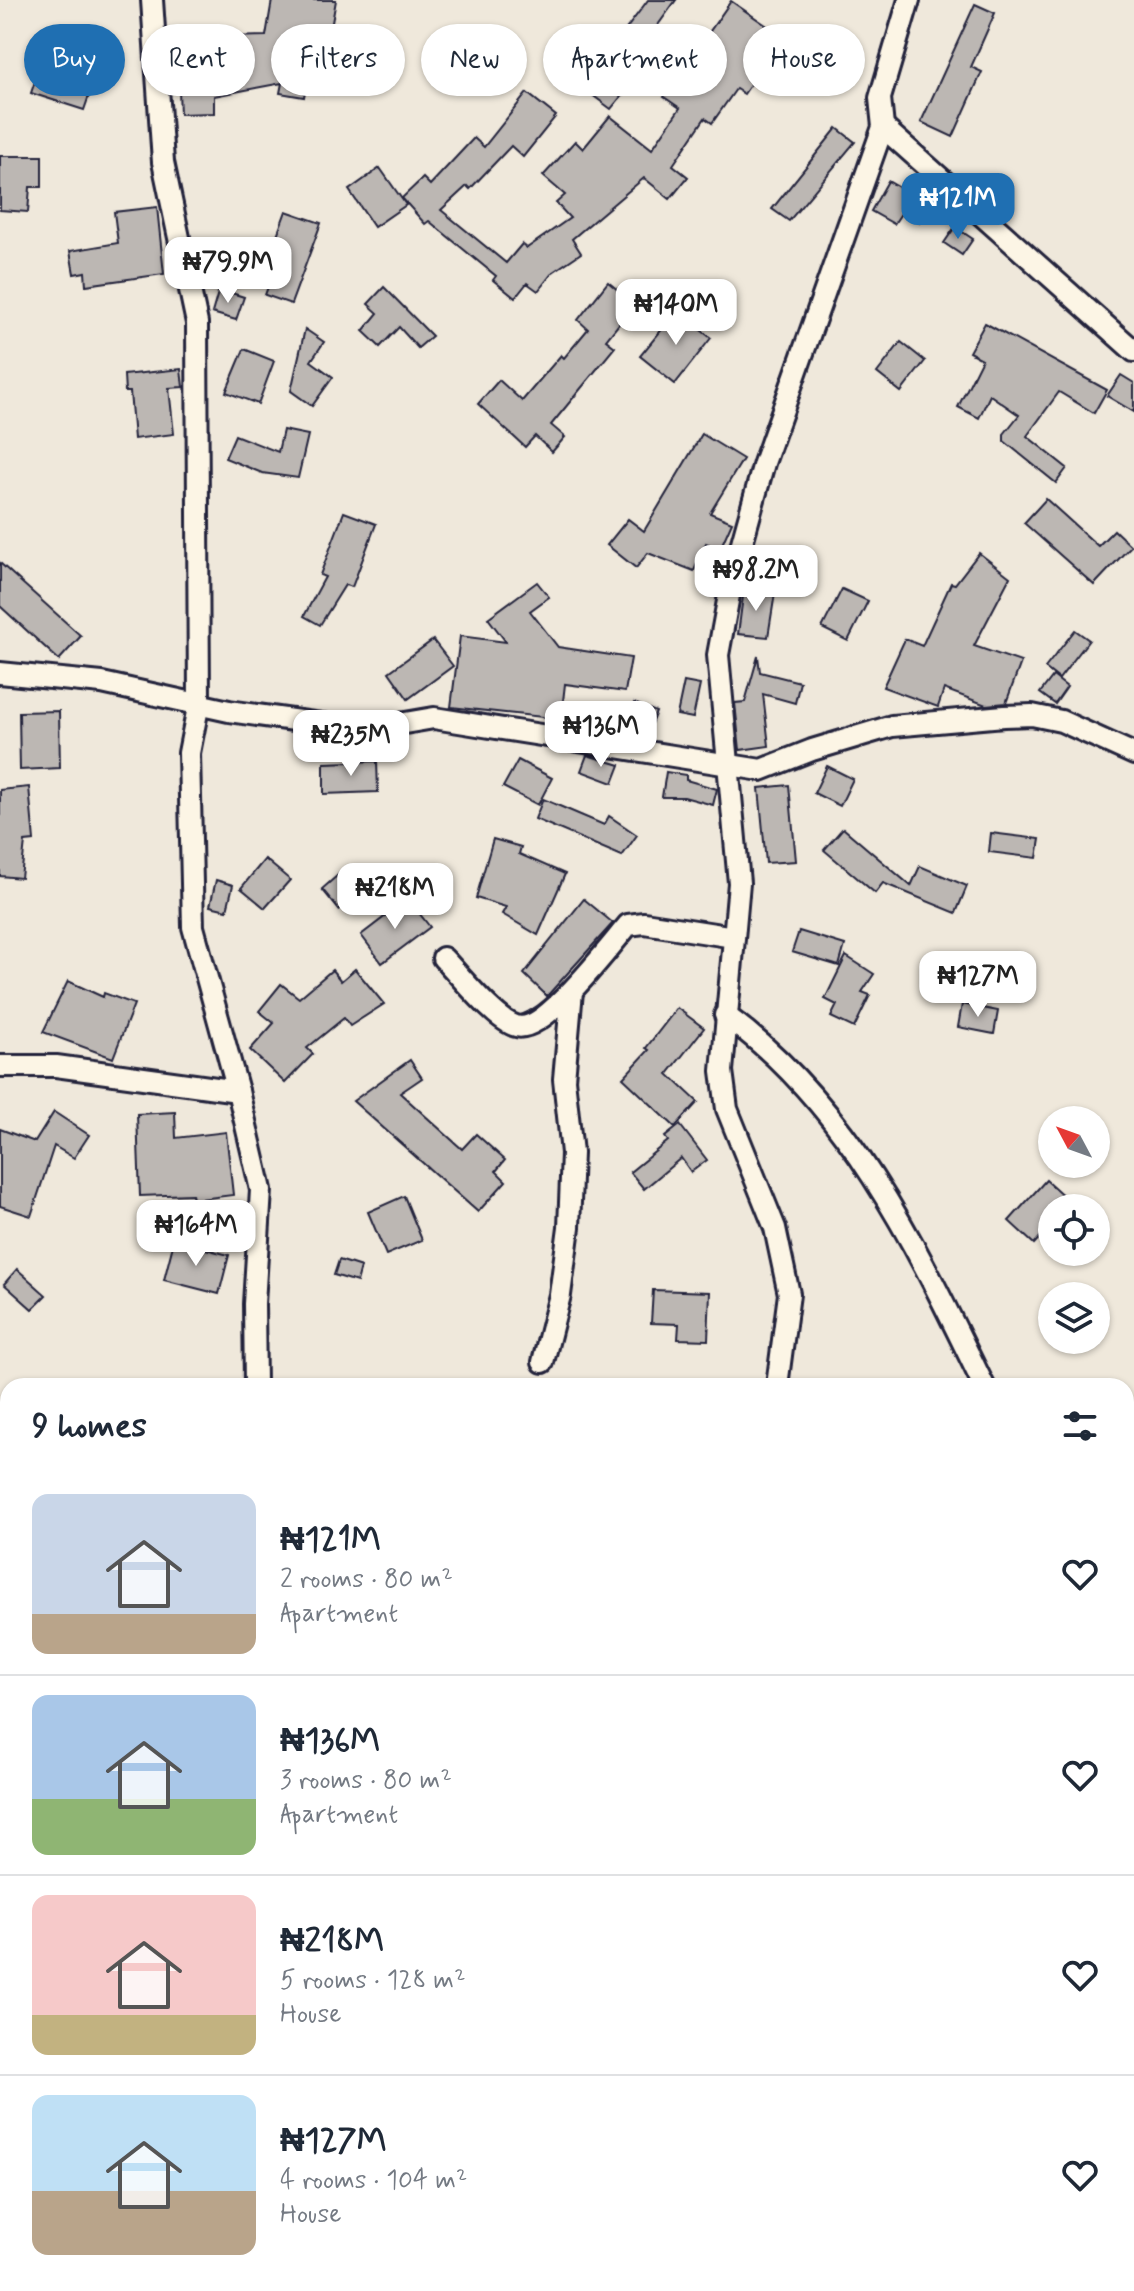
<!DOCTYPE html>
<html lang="en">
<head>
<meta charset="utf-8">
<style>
  :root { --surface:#fff; --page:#f6f6f7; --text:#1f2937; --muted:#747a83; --line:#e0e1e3; --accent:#1f6fb2 }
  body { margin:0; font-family:Mynerve,sans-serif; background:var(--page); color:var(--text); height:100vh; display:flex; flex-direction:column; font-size:30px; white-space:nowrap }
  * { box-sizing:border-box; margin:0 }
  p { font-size:26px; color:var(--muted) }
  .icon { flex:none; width:44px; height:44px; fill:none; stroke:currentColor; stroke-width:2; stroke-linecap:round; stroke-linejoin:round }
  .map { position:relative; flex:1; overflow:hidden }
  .sheet { position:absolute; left:0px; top:1378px; width:1134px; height:914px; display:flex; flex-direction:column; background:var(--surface); border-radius:24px 24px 0 0; box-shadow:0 2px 6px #0004 }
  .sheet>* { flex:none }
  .guide { position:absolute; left:24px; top:24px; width:1086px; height:72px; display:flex; gap:16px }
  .needle { width:52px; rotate:311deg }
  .tools { position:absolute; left:1038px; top:1106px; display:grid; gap:16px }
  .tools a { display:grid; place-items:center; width:72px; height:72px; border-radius:50%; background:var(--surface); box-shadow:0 2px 6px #0004; font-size:40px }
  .price { position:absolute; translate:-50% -68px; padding:0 18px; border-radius:16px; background:#fff; color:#222; font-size:26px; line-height:52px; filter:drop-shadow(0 2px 4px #0008) }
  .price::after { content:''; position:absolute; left:50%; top:48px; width:24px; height:18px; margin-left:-12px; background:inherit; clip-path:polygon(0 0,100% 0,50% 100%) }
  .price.selected { background:var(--accent); color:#fff }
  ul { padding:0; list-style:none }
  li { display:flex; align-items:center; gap:24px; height:200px; padding:0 32px }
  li+li { border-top:2px solid var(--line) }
  li span { display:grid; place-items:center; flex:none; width:224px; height:160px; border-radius:16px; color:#555 }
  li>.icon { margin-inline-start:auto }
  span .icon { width:96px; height:96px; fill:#fffc; stroke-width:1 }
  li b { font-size:34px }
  h2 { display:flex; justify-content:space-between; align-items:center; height:96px; padding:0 32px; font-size:34px }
  .tag { padding:0 28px; border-radius:36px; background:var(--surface); box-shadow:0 2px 6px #0004; font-size:28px; line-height:72px }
  .tag.selected { background:var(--accent); color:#fff }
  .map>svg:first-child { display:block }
</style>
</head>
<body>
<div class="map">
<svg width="1134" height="2291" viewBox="0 0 1134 2291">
  <rect width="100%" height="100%" fill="#efe8db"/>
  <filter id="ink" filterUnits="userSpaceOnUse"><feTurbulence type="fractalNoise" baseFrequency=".0125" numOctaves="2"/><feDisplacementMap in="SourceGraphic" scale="16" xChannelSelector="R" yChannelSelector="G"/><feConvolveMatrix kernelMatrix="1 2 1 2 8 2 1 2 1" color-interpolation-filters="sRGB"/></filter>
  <g filter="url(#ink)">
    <g fill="#bcb7b3" stroke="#22223b" stroke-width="2">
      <polygon points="272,0 336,0 327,51 313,48 304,97 280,93 282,83 214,96 214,113 180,114 178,67 195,66 194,38 266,36"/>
      <polygon points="648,0 676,0 640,50 621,36"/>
      <polygon points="731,1 776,32 750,70 757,75 744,94 736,89 712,123 705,118 673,165 688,177 670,199 644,178 572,239 581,253 553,272 538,291 527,283 515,298 493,280 496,276 429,221 425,224 402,198 423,178 430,185 474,138 484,147 527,93 556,116 523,157 511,146 470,189 467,186 441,210 506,263 522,244 527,248 570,218 556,203 565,195 543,176 575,141 583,149 610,116 652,149 680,108 664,97"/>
      <polygon points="975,4 995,13 971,67 982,72 953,137 921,122"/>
      <polygon points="48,43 101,61 84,110 31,93"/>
      <polygon points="611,70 630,86 611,109 591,94"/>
      <polygon points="837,128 855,142 789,221 772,209"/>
      <polygon points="0,156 42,156 42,187 30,187 28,212 0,210"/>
      <polygon points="380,168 406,205 374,227 349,190"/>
      <polygon points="888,181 929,205 919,222 902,212 894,224 871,211"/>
      <polygon points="157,207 164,274 86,285 85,272 74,274 70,251 118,243 114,212"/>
      <polygon points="286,211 321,223 291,304 265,295 278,260 269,257"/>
      <polygon points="955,227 973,239 962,255 944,243"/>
      <polygon points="608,282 635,304 606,340 615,347 551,425 565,437 552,452 535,436 525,447 478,404 499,380 522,401 561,355 564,358 588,329 578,320"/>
      <polygon points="384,287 432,336 418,348 399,327 380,347 363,331 378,313 368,304"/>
      <polygon points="219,289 244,297 236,320 212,313"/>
      <polygon points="677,311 711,338 675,384 640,356"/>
      <polygon points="985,323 1107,390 1094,413 1059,392 1027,436 1067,468 1056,483 1004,441 1004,434 1019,415 990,395 979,418 958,407 982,359 969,352"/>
      <polygon points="305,329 324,342 311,361 333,377 312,406 291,391"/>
      <polygon points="901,342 925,361 901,392 877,373"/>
      <polygon points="244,349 274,361 258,404 226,392"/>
      <polygon points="181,369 183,387 169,388 174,434 134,439 130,392 125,392 124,375"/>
      <polygon points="1121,375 1134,383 1134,412 1107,396"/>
      <polygon points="283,430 308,435 298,478 262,473 225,458 235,435 278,452"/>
      <polygon points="702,434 743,459 710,513 732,522 720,549 706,543 694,571 648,553 636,568 607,545 628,519 644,531"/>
      <polygon points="1046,499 1098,546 1114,530 1131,546 1094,585 1024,523"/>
      <polygon points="344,512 376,524 352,587 345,585 320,625 304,616 325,577 320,575"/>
      <polygon points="979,553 1010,577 974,646 1021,662 1006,703 986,705 944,689 938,707 883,687 905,639 922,646 951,583 955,584"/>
      <polygon points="0,563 81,636 59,660 0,606"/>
      <polygon points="537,582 549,597 530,611 558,647 631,658 625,692 565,684 561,719 451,707 460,636 506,642 488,618"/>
      <polygon points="744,589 775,593 768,637 738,634"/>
      <polygon points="842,589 868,601 848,641 822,628"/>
      <polygon points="1075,630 1089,640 1059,679 1045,668"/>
      <polygon points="433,640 453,666 408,699 389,672"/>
      <polygon points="758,656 760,672 800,682 795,703 763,694 769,746 740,750 735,703 745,702"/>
      <polygon points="1053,676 1067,687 1055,704 1040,693"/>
      <polygon points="684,682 700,685 693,718 677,715"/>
      <polygon points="634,703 656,712 645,738 622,729"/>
      <polygon points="59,711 60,768 20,770 19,712"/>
      <polygon points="587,755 620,765 613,783 581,771"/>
      <polygon points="518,760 552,778 538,805 503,787"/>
      <polygon points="377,761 378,792 324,794 324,763"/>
      <polygon points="827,766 853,779 840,806 814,793"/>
      <polygon points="666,772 686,775 686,780 717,789 713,805 684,797 662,797"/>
      <polygon points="789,785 796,861 766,863 759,788"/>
      <polygon points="29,787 34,841 25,842 21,878 0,876 0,790"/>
      <polygon points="543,799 604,825 609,816 637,835 622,856 535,819"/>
      <polygon points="843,828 911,886 920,866 967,886 956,913 883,883 875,893 824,850"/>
      <polygon points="991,833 1040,839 1037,858 989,852"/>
      <polygon points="493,839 521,847 519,854 565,874 538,935 502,914 506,907 476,898"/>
      <polygon points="265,859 290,880 265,908 241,888"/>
      <polygon points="346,868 364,888 339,910 322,889"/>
      <polygon points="216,880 233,885 227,910 210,906"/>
      <polygon points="408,899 430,927 382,963 361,935"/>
      <polygon points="584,899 613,923 547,996 524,974"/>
      <polygon points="799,931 845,945 839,966 792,952"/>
      <polygon points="846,956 874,974 862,992 870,995 854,1028 831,1017 837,1005 825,999"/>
      <polygon points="355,969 384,1004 350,1026 344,1018 307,1048 313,1054 285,1083 250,1050 274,1023 259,1011 281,984 299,998 332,970 341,981"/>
      <polygon points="68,981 103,997 104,993 134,1004 113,1058 43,1032"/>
      <polygon points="962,1004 998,1011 994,1034 958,1027"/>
      <polygon points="677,1008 704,1028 668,1074 698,1102 675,1127 623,1078 649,1050 646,1048"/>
      <polygon points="410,1060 422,1078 400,1093 462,1149 476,1134 505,1160 496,1171 506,1181 478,1212 353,1101"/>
      <polygon points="54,1112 89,1135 74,1158 54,1146 31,1216 0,1206 0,1129 35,1142"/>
      <polygon points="175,1112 176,1138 226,1132 233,1195 193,1200 192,1194 140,1196 137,1114"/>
      <polygon points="680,1125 707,1160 691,1172 681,1158 644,1189 630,1172 668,1141 665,1137"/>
      <polygon points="1046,1180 1077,1208 1052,1208 1052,1224 1034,1244 1009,1221"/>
      <polygon points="404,1196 422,1240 386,1255 368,1212"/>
      <polygon points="174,1241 229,1255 219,1294 164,1280"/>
      <polygon points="339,1260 361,1267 357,1282 334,1275"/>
      <polygon points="17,1269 46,1295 32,1309 4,1284"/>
      <polygon points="653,1290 710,1292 708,1340 678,1339 679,1324 651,1323"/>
    </g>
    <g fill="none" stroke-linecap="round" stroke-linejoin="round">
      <g stroke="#22223b" stroke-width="26">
        <g id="minor">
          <polyline points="152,0 163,162 197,323 199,702 189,753 193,927 238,1091 261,1190 254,1304 255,1386"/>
          <polyline points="883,127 1134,351"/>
          <polyline points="0,673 102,683 229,711 364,730 434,718 761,770 812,750 892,726 1004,716 1032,715 1061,721 1134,754"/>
          <path d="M443,958C459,974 495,1020 516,1026C543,1035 610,946 628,925L644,923L734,937"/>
          <path d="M725,1015C851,1106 918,1250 984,1386"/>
          <polyline points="0,1066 56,1066 238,1091"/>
          <polyline points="543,1362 560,1295 569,1227 572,1153 564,1079 572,991"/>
          <polyline points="777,1386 789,1294 775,1228 727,1109 722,1071 739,883 718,655 732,579 764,463 883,127 880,98 909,0"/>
          <polyline points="0,2100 8,2095"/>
          <polyline points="200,2284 200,2291"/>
          <polyline points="842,2284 843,2291"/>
        </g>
      </g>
      <use href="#minor" stroke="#fcf5e5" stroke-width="20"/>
    </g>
  </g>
</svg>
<div class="tools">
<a><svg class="needle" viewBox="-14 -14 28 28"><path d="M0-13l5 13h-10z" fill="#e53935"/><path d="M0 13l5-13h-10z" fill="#747a83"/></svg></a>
<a><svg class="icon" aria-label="locate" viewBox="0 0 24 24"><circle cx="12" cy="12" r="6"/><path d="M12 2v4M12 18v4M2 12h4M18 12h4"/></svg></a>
<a><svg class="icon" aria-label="layers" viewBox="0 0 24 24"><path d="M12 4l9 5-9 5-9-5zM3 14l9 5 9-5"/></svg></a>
</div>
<b class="price selected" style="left:958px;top:241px">₦121M</b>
<b class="price" style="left:228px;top:305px">₦79.9M</b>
<b class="price" style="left:676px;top:347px">₦140M</b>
<b class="price" style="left:756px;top:613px">₦98.2M</b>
<b class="price" style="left:601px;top:769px">₦136M</b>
<b class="price" style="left:351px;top:778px">₦235M</b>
<b class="price" style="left:395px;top:931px">₦218M</b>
<b class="price" style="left:978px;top:1019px">₦127M</b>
<b class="price" style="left:196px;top:1268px">₦164M</b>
<div class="guide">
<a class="tag selected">Buy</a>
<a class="tag">Rent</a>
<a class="tag">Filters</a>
<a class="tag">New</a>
<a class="tag">Apartment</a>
<a class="tag">House</a>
</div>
<section class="sheet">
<h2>9 homes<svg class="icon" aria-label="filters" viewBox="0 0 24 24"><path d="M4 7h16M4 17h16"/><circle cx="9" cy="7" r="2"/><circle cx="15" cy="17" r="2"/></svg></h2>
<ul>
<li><span style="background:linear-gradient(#c9d6e8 75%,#b9a48a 0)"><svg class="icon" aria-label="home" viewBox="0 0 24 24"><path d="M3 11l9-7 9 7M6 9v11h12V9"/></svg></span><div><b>₦121M</b><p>2 rooms · 80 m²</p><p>Apartment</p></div><svg class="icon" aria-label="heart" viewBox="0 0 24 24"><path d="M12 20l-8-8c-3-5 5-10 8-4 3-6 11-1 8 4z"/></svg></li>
<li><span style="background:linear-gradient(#a9c7e8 65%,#8fb573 0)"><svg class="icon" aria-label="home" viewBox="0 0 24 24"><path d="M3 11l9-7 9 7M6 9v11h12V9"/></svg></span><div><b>₦136M</b><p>3 rooms · 80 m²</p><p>Apartment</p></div><svg class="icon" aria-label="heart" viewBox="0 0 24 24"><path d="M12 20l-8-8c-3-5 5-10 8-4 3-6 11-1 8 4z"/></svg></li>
<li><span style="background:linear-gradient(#f6c9c9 75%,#c2b280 0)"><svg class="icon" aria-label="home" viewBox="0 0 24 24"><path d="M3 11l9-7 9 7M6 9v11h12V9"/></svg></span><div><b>₦218M</b><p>5 rooms · 128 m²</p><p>House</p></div><svg class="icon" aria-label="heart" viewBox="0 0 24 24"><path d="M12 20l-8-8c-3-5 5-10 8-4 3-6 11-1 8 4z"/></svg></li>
<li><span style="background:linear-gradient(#bfe0f5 60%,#b9a48a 0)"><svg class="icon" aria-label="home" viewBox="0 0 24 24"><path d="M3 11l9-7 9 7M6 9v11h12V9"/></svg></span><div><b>₦127M</b><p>4 rooms · 104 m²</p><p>House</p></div><svg class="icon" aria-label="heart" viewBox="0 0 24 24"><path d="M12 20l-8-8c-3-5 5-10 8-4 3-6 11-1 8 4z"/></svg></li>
</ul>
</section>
</div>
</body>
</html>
